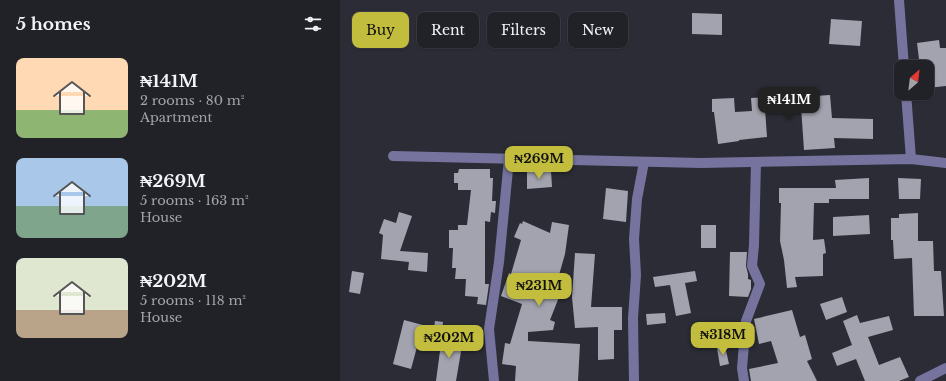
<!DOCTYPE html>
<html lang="en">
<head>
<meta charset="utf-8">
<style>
  :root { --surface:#212128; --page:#292930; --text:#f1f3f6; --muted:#a2a3a8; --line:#3e3e45; --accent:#c3bd3e }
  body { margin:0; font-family:"Libre Baskerville",serif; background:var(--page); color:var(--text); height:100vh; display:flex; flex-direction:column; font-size:15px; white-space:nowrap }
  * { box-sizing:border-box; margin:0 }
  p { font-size:13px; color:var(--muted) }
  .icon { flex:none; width:22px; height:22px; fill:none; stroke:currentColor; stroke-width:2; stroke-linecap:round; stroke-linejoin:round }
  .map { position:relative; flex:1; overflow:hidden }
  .sheet { display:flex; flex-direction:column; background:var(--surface); width:340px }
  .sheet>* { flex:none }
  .top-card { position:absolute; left:12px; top:12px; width:380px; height:36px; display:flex; gap:8px }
  .needle { width:26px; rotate:28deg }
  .tools { position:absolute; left:554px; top:60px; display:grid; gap:8px }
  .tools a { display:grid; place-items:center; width:40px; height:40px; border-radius:8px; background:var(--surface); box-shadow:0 1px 3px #0004,0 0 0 1px var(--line); font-size:20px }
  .price { position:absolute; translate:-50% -34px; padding:0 9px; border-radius:8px; background:var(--accent); color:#111; font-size:13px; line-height:26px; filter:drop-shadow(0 1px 2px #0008) }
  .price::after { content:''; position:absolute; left:50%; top:24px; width:12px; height:9px; margin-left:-6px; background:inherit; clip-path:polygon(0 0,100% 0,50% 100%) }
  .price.selected { background:#222; color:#fff }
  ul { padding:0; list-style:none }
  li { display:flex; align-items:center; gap:12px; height:100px; padding:0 16px }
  li span { display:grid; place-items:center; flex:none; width:112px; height:80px; border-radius:8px; color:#555 }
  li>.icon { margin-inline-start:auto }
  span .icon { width:48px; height:48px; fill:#fffc; stroke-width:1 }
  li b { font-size:17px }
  h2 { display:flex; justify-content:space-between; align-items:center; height:48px; padding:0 16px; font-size:17px }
  .chip { padding:0 14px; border-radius:8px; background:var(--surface); box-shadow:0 1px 3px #0004,0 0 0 1px var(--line); font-size:14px; line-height:36px }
  .chip.selected { background:var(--accent); color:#111 }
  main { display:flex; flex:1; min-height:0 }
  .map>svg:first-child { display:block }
</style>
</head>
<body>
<main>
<section class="sheet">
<h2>5 homes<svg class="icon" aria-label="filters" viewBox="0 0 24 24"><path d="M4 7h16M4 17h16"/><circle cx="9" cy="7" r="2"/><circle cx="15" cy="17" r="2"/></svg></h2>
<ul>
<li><span style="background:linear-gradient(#ffd9b3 65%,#8fb573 0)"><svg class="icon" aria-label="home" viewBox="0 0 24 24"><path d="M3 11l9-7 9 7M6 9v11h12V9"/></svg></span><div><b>₦141M</b><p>2 rooms · 80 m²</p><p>Apartment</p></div></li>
<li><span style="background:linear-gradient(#a9c7e8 60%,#7fa58c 0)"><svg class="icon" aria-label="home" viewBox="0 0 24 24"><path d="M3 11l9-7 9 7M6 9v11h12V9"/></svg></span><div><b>₦269M</b><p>5 rooms · 163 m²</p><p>House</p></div></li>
<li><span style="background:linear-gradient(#dfe7d0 65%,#b9a48a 0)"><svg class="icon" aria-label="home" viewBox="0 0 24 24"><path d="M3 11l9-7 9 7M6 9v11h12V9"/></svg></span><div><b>₦202M</b><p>5 rooms · 118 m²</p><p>House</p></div></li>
</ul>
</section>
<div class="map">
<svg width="606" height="381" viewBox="0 0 606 381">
  <rect width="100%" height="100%" fill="#2c2c36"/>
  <g fill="#a3a3af">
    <polygon points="352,13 382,14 382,35 352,34"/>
    <polygon points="491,19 522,21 520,46 489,44"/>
    <polygon points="599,40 600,48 606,48 606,86 587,88 587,67 580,67 577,43"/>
    <polygon points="490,95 492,118 533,119 533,139 494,138 495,148 464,150 461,107 425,109 427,137 399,140 399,141 378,144 374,112 372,112 372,99 394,98 395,112 412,111 411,98 427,97 427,99"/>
    <polygon points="119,169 150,169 150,178 153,178 152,201 156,201 155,213 151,212 150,222 145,221 145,284 149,284 146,305 137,304 138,297 125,296 126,279 115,279 116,268 112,268 113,248 109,248 109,230 118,230 118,225 127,225 131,190 118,190 118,183 114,183 114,173 118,173"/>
    <polygon points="211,171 212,187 187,189 187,172"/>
    <polygon points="529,178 529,199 489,199 489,203 474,203 473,240 484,239 486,253 483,254 483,276 455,277 457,287 447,288 444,260 440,241 441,203 439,203 439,188 496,188 495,180"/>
    <polygon points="558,178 581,179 580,199 559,199"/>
    <polygon points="266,188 288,191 286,222 263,219"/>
    <polygon points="59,212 72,216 60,251 88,253 87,272 68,270 69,262 41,259 43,235 39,233 44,219 56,223"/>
    <polygon points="578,213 578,241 593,241 594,271 601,271 604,316 574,316 572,258 554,259 553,240 551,240 551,218 559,218 559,214"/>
    <polygon points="529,215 530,234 493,236 493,217"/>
    <polygon points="183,221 210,233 212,222 229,225 225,254 215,289 221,292 210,320 215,322 213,330 188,332 188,341 240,344 238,381 175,381 176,366 162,364 165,343 170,344 182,304 161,296 169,273 171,274 181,240 174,237 180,223 182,224"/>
    <rect x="361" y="225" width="15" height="23"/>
    <polygon points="390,252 407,252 406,266 408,274 408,279 411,280 411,289 408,297 389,296"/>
    <polygon points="235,253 255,254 251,307 282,307 282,330 274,330 274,359 258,360 258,327 235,328 232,297"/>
    <polygon points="12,271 24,273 20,294 9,292"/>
    <polygon points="355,271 357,281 345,283 351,313 336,316 330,285 315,287 313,277"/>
    <polygon points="502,297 507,312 486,320 480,304"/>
    <polygon points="452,310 460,337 465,335 472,359 467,361 477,381 411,381 409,369 438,363 431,341 419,344 414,319"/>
    <polygon points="325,313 326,323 307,325 306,314"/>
    <polygon points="517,315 520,323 549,316 553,330 528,337 539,365 560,357 569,377 559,381 525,381 516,359 497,366 492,353 512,345 503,321"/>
    <polygon points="64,320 94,328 95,321 103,322 101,339 80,336 71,369 53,364"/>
    <polygon points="102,336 123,340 116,381 96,381"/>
    <polygon points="385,346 389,364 380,366 377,348"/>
  </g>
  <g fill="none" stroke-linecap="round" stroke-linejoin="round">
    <g stroke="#76749f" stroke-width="10">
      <polyline points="559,0 564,67"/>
      <polyline points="566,93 571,159"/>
      <polyline points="53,156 361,163 571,159 606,163"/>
      <polyline points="154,381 149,329 159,262 169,159"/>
      <polyline points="294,381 293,318 296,275 294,239 297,199 304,162"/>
      <polyline points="404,381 402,368 406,321 420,284 412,266 414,245 416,162"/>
      <polyline points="580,381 606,368"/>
    </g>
  </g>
</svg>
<div class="tools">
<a><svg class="needle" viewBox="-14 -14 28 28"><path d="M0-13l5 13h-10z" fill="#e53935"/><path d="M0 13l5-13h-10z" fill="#a2a3a8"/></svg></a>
</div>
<b class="price selected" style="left:449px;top:121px">₦141M</b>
<b class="price" style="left:199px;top:180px">₦269M</b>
<b class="price" style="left:199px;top:307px">₦231M</b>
<b class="price" style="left:383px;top:356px">₦318M</b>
<b class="price" style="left:109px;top:359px">₦202M</b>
<div class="top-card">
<a class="chip selected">Buy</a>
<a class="chip">Rent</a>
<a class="chip">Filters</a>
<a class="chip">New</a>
</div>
</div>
</main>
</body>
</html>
